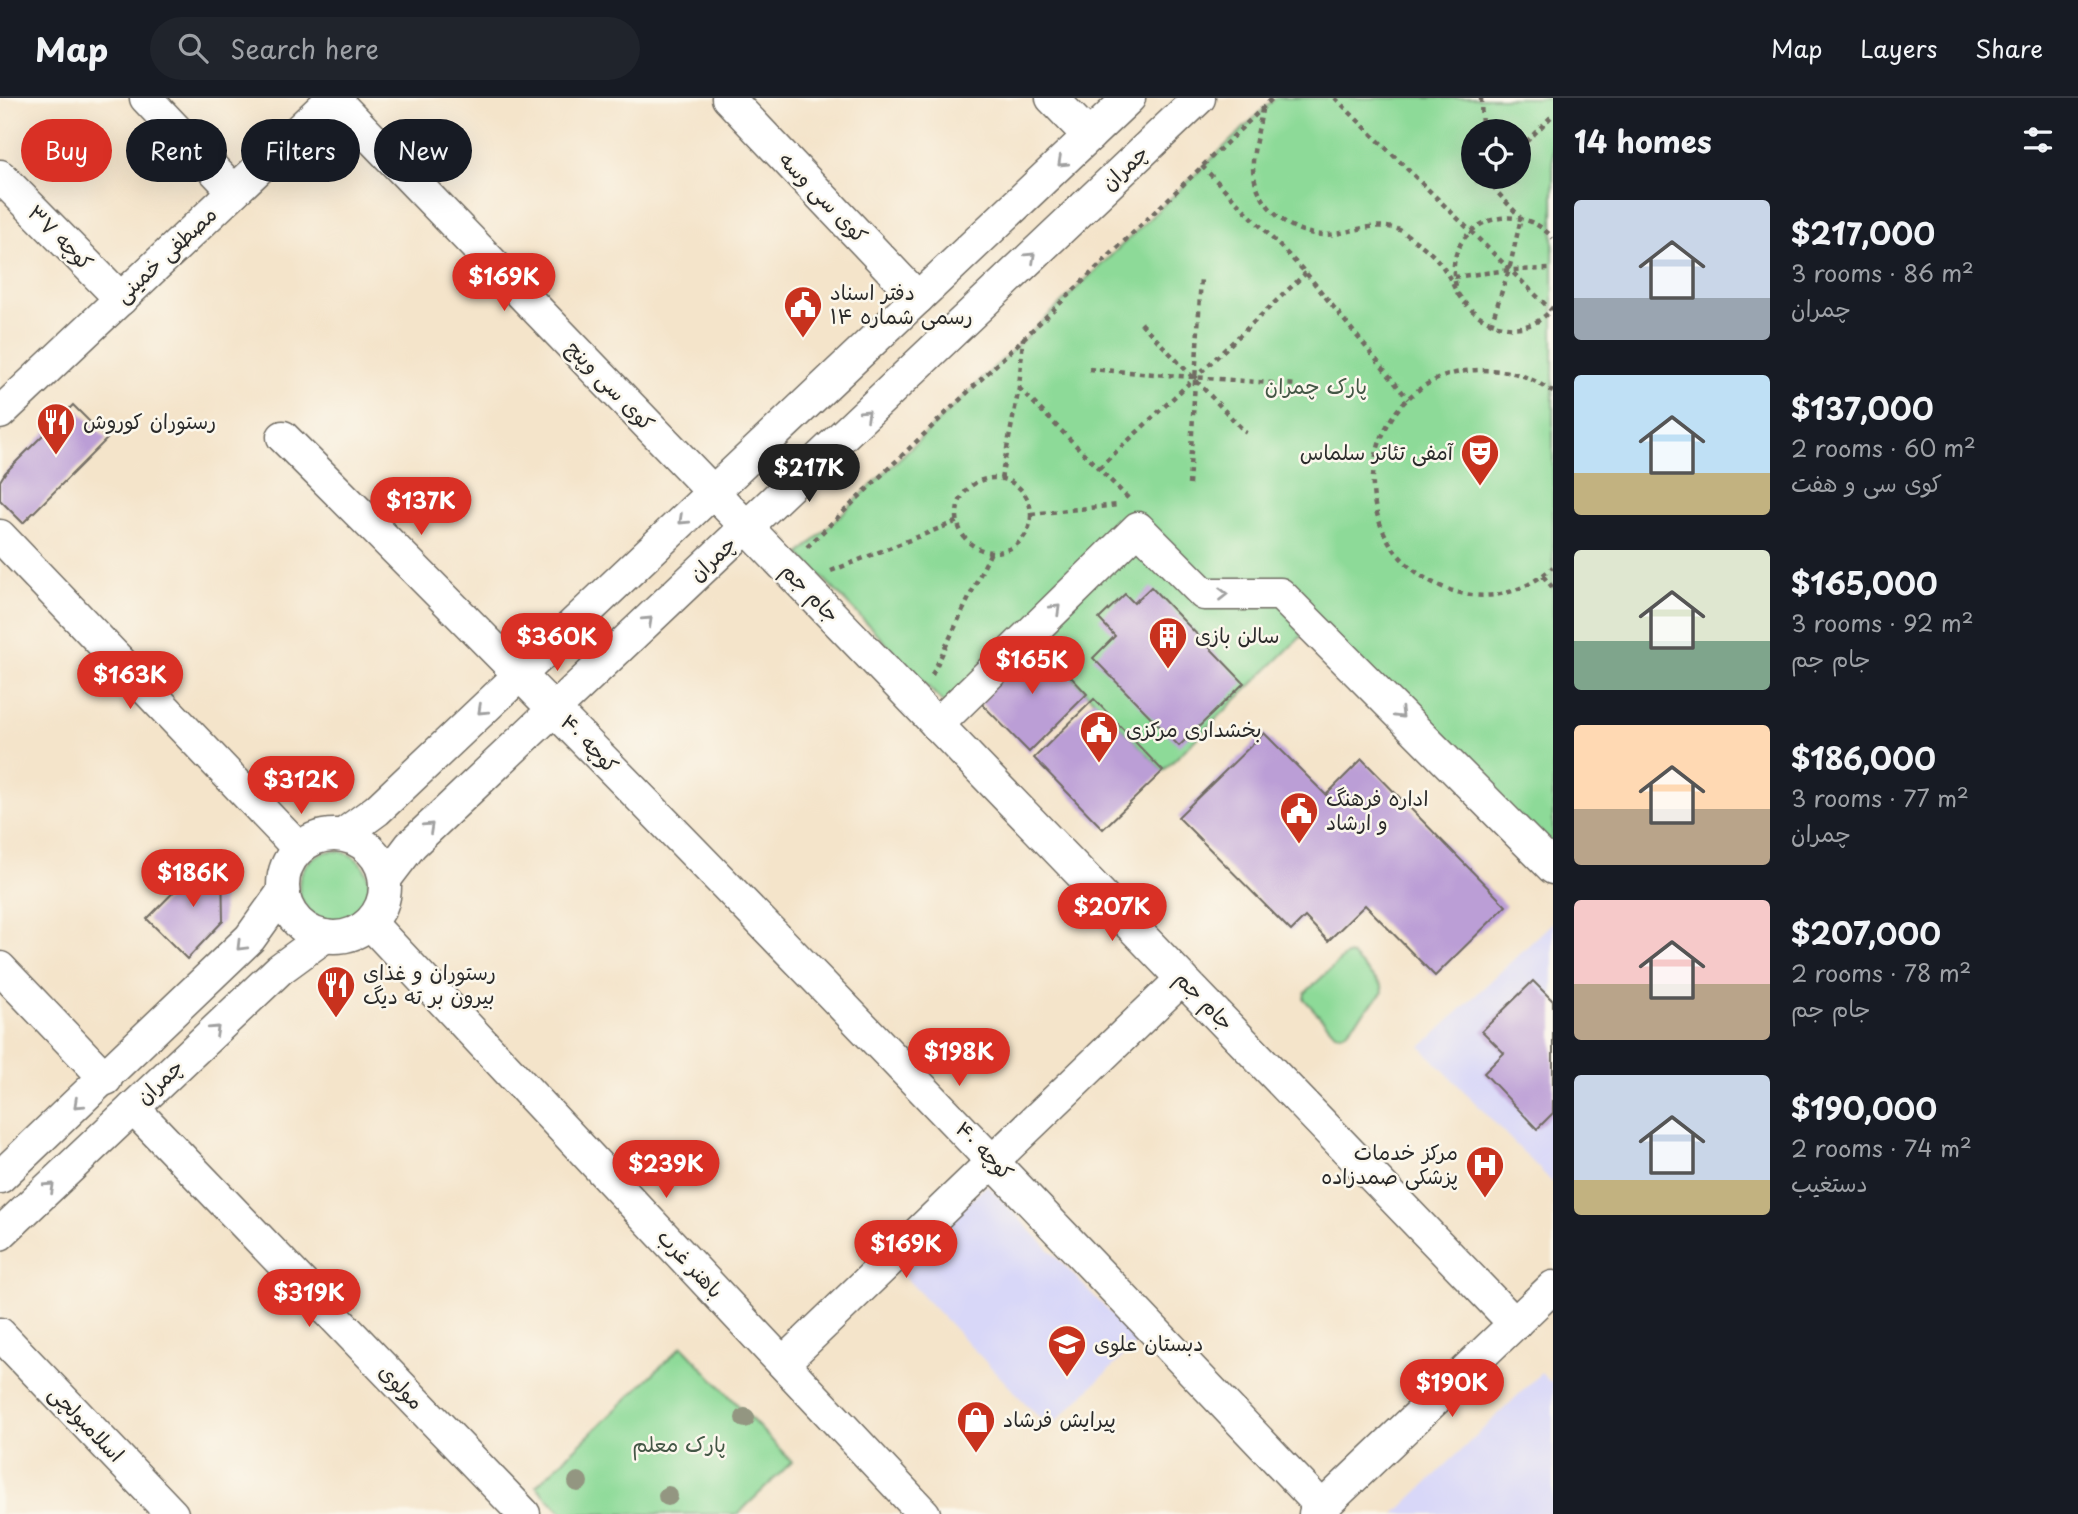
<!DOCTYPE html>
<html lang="en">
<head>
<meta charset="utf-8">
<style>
  :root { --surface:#171b24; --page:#20242c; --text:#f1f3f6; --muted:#9ea1a6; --line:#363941; --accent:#d93025 }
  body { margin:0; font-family:"Playpen Sans","Playpen Sans Arabic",sans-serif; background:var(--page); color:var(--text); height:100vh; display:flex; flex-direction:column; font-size:26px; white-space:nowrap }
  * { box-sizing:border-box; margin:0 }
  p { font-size:23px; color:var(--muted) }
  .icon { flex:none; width:38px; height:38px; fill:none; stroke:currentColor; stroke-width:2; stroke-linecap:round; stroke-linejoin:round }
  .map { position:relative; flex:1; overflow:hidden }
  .panel { display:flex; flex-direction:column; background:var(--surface); width:525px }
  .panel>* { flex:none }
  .guide { position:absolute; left:21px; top:21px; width:665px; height:63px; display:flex; gap:14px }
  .tools { position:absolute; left:1461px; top:21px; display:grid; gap:14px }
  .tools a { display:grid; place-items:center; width:70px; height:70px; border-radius:50%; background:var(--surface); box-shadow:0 7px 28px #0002; font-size:35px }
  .price { position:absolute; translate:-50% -60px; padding:0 16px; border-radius:24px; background:var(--accent); color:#fff; font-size:23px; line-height:46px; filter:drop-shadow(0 2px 4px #0008) }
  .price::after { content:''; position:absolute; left:50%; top:42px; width:21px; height:16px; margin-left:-10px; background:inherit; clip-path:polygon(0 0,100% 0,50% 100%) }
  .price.current { background:#222; color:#fff }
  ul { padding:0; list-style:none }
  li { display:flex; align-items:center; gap:21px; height:175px; padding:0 21px }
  li span { display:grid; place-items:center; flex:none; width:196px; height:140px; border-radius:7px; color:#555 }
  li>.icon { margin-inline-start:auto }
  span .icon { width:84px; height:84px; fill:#fffc; stroke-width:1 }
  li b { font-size:30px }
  h2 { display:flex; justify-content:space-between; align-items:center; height:84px; padding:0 21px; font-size:30px }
  .chip { padding:0 24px; border-radius:32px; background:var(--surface); box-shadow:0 7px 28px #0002; font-size:24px; line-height:63px }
  .chip.current { background:var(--accent); color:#fff }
  header { display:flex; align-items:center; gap:42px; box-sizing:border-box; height:98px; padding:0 35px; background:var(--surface); border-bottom:2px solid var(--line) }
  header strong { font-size:33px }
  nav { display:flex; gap:38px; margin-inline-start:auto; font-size:24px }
  .search { width:490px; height:63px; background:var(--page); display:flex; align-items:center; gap:18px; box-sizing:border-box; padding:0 24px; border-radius:38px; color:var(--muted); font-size:26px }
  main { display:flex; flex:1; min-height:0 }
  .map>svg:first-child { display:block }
</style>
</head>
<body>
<header>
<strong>Map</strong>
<div class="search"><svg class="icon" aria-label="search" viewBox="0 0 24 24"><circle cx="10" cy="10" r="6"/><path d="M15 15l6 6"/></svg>Search here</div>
<nav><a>Map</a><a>Layers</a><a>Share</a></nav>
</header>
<main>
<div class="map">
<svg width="1553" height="1416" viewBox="0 0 1553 1416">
  <rect width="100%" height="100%" fill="#fbf7ec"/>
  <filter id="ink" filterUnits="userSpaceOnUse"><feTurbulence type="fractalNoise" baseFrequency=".0143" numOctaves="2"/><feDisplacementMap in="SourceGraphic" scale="14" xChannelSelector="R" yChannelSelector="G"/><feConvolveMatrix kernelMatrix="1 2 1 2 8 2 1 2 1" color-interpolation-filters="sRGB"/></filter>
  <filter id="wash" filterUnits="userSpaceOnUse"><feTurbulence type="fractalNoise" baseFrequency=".00686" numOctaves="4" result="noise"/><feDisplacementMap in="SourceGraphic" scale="28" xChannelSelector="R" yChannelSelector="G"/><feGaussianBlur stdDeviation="1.57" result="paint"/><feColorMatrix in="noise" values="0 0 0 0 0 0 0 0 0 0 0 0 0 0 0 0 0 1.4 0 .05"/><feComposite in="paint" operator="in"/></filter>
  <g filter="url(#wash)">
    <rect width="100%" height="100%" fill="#f4e4ca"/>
    <g fill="#d8d7f8">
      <polygon points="1553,824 1553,1085 1421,949"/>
      <polygon points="987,1087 1138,1244 1049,1330 898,1172"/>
      <polygon points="1541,1275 1553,1287 1553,1416 1395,1416"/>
    </g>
    <g fill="#8dda98" stroke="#5c8262" stroke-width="2" fill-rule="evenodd">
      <path d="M1275,0H1553V774L1313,527L1163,673L1032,539L954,616L800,456ZM1474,33H1519V79H1474Z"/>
      <circle cx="334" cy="788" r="35"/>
      <polygon points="1346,857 1352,858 1382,888 1383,894 1346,934 1341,936 1335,935 1304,901 1305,895"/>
      <polygon points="682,1248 792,1364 738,1416 563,1416 536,1388"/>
    </g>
    <g id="blocks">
      <g fill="#bb9ed6">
        <polygon points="73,307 107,341 23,425 0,402 0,383 5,375"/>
        <polygon points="1151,489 1244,585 1179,648 1093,560 1115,538 1099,521 1125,496 1134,505"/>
        <polygon points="1035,541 1087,596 1029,654 976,600"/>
        <polygon points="1094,601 1163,673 1103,731 1034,660"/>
        <polygon points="1264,635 1326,697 1362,661 1506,808 1435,878 1365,807 1328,843 1305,819 1291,833 1178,719"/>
        <polygon points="211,756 222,767 223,823 187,861 147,821"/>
        <polygon points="1533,883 1553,903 1553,1015 1537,1031 1484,975 1504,955 1482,933"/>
      </g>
    </g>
  </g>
  <g filter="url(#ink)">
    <use href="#blocks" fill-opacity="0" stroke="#716c63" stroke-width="2"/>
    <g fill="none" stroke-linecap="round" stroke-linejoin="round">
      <g stroke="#716c63" stroke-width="35">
        <g id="minor">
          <polyline points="146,0 234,93"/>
          <polyline points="728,0 918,200"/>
          <polyline points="1052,0 1089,38"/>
          <polyline points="0,78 121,201"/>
          <polyline points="0,315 333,0 1515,1226"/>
          <path d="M283,339C636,690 980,1049 1322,1409"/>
          <polyline points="0,438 299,751"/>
          <polyline points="937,627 1138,430 1204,496 1280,496 1553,770"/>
          <polyline points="343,737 377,712 1129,0"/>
          <circle cx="334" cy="788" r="51"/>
          <polyline points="385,781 411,747 1199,0"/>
          <polyline points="370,825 924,1416"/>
          <polyline points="0,870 106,981"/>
          <polyline points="133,1010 524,1416"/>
          <polyline points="0,1079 250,840 283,794"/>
          <polyline points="0,1136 280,871 325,838"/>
          <polyline points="0,1236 172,1416"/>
          <polyline points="783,1265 1182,881"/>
          <polyline points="1315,1416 1553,1189"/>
        </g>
      </g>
      <g stroke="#716c63" stroke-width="4.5" stroke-dasharray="5 5" stroke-linecap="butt">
        <polyline points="1335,0 1551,212"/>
        <polyline points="1481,0 1482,33"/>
        <path d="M1262,11C1260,28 1252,53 1253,70C1255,109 1296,143 1335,136C1355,133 1372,125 1393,130C1400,131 1406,136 1411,140C1438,158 1444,168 1458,197"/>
        <polyline points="1519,51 1553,17"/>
        <polyline points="1202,68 1306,175 1408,301"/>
        <polyline points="1488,79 1497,94 1520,119"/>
        <polyline points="1454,179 1509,172 1553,171"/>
        <path d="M1456,188C1440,128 1514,96 1553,140"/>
        <path d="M1458,196C1479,229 1526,245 1553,209"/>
        <polyline points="1141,225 1246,335"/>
        <polyline points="1491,226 1509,172 1521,120"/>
        <polyline points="1089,271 1297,287"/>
        <polyline points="1019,290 1129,401"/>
        <path d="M1553,294C1546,290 1538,284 1530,281C1514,273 1496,272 1478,272C1357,277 1331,450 1450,492C1487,505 1524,495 1553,469"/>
        <polyline points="1099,370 1306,175"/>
        <circle cx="994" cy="417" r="37"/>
        <polyline points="1001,381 1019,290 1023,240"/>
        <polyline points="1189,387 1201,179"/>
        <polyline points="1031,416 1117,407"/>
        <polyline points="807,449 1273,0"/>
        <polyline points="831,473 958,423"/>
        <polyline points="1543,478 1553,490"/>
        <polyline points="932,577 991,454"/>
      </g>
      <use href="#minor" stroke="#fff" stroke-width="32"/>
    </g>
    <g fill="#939681">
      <circle cx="745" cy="1320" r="10"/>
      <circle cx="578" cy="1384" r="10"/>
      <circle cx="668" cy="1398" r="10"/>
    </g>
    <defs><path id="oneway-chevron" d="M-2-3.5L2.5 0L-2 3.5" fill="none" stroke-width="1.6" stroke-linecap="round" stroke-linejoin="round" transform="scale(1.75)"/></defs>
    <g stroke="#a0a0a0">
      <use href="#oneway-chevron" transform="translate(1062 64) rotate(137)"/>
      <use href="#oneway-chevron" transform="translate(1031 159) rotate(-43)"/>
      <use href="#oneway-chevron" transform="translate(866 316) rotate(-43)"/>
      <use href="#oneway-chevron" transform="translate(683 422) rotate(137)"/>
      <use href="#oneway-chevron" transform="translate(1223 496)"/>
      <use href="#oneway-chevron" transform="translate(1056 511) rotate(-44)"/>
      <use href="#oneway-chevron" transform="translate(648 523) rotate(-43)"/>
      <use href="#oneway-chevron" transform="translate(482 612) rotate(137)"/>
      <use href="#oneway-chevron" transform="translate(1400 616) rotate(45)"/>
      <use href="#oneway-chevron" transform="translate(429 729) rotate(-43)"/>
      <use href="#oneway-chevron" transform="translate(241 848) rotate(135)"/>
      <use href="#oneway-chevron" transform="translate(215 932) rotate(-43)"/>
      <use href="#oneway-chevron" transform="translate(78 1006) rotate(137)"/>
      <use href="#oneway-chevron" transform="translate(50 1089) rotate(-43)"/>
    </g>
  </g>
  <defs>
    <g id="civic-pin" transform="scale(2.0125)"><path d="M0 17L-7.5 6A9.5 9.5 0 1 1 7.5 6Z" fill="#c8321e" stroke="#fbf7ec"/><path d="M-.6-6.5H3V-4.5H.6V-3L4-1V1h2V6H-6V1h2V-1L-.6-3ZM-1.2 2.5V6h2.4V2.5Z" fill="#fff"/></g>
    <g id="restaurant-pin" transform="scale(2.0125)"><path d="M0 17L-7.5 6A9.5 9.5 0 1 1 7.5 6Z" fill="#c8321e" stroke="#fbf7ec"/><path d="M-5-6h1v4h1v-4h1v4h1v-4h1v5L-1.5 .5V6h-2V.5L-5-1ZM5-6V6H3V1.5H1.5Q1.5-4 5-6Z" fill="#fff"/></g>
    <g id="theatre-pin" transform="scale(2.0125)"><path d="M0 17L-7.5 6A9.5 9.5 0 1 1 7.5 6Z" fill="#c8321e" stroke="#fbf7ec"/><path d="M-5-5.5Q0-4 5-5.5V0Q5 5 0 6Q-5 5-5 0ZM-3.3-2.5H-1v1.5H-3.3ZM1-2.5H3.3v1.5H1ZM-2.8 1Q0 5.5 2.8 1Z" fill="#fff"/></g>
    <g id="building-pin" transform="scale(2.0125)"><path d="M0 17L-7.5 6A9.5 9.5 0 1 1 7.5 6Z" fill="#c8321e" stroke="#fbf7ec"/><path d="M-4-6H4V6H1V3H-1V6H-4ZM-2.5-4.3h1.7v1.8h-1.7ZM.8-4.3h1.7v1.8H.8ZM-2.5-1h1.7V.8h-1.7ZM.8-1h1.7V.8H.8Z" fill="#fff"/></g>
    <g id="hospital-pin" transform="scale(2.0125)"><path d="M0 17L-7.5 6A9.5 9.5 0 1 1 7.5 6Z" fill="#c8321e" stroke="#fbf7ec"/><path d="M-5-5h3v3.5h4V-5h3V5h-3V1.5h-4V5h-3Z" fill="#fff"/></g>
    <g id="school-pin" transform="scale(2.0125)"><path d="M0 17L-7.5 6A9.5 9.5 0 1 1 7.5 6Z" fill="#c8321e" stroke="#fbf7ec"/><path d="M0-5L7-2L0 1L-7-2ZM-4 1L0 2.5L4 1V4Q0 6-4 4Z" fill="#fff"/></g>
    <g id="shop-pin" transform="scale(2.0125)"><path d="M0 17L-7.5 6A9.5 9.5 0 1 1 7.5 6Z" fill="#c8321e" stroke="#fbf7ec"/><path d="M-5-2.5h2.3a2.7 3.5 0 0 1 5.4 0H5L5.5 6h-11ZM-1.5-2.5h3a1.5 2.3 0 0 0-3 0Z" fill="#fff"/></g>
  </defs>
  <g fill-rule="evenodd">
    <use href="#civic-pin" x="803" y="207"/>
    <use href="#restaurant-pin" x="56" y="324"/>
    <use href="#theatre-pin" x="1480" y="355"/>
    <use href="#building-pin" x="1168" y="538"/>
    <use href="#civic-pin" x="1099" y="632"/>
    <use href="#civic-pin" x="1299" y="713"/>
    <use href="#restaurant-pin" x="336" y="887"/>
    <use href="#hospital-pin" x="1485" y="1067"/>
    <use href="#school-pin" x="1067" y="1246"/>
    <use href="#shop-pin" x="976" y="1322"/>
  </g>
  <g text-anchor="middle" stroke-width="5" stroke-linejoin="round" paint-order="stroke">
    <g font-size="21" fill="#2b2b2b" stroke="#fbf7ec">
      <text transform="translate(1125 70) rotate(-43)" y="7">چمران</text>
      <text transform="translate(823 100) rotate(46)" y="7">کوی سی وسه</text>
      <text transform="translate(60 140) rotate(45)" y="7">کوچه ۳۷</text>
      <text transform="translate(166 157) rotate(-43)" y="7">مصطفی خمینی</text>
      <text transform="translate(610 288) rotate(46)" y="7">کوی سی وپنج</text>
      <text transform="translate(713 461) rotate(-43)" y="7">چمران</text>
      <text transform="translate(810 495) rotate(46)" y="7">جام جم</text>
      <text transform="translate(589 646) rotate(46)" y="7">کوچه ۴۰</text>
      <text transform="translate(1204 903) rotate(46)" y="7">جام جم</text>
      <text transform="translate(160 984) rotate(-43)" y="7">چمران</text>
      <text transform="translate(984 1053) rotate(46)" y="7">کوچه ۴۰</text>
      <text transform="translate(690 1166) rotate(47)" y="7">باهنر غرب</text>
      <text transform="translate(401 1289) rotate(46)" y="7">مولوی</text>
      <text transform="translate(86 1326) rotate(46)" y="7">اسلامبولچی</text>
    </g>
    <g font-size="21" fill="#2b2b2b" stroke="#fbf7ec" text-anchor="start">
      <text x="830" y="202">دفتر اسناد<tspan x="830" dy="24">رسمی شماره ۱۴</tspan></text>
      <text x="83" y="331">رستوران کوروش</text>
      <text x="1453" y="362" text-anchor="end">آمفی تئاتر سلماس</text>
      <text x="1195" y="545">سالن بازی</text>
      <text x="1126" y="639">بخشداری مرکزی</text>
      <text x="1326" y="708">اداره فرهنگ<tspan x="1326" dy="24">و ارشاد</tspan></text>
      <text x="363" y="882">رستوران و غذای<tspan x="363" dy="24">بیرون بر ته دیگ</tspan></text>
      <text x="1458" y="1062" text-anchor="end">مرکز خدمات<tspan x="1458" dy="24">پزشکی صمدزاده</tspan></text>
      <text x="1094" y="1253">دبستان علوی</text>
      <text x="1003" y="1329">پیرایش فرشاد</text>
    </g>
    <g font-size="21" fill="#445746" stroke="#fbf7ec">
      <text x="1316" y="296">پارک چمران</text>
      <text x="679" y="1354">پارک معلم</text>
    </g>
  </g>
</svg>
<div class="tools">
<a><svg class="icon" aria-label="locate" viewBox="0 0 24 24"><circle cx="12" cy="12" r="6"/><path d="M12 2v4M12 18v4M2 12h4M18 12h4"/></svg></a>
</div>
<b class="price" style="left:504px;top:215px">$169K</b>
<b class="price current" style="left:809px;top:406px">$217K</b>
<b class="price" style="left:421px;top:439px">$137K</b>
<b class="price" style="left:557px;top:575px">$360K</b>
<b class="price" style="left:1032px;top:598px">$165K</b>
<b class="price" style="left:130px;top:613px">$163K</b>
<b class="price" style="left:301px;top:718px">$312K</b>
<b class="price" style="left:193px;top:811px">$186K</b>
<b class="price" style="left:1112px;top:845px">$207K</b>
<b class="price" style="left:959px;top:990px">$198K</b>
<b class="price" style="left:666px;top:1102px">$239K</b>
<b class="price" style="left:906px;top:1182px">$169K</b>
<b class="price" style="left:309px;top:1231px">$319K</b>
<b class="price" style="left:1452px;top:1321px">$190K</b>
<div class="guide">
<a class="chip current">Buy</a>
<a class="chip">Rent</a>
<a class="chip">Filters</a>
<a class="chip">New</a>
</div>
</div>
<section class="panel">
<h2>14 homes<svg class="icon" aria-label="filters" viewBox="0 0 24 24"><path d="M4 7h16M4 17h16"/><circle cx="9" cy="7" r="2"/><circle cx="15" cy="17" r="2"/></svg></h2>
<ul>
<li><span style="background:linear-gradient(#c9d6e8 70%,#9aa5b1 0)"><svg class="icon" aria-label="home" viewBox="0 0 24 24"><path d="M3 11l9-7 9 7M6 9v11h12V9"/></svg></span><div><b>$217,000</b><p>3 rooms · 86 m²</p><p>چمران</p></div></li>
<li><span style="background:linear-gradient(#bfe0f5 70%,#c2b280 0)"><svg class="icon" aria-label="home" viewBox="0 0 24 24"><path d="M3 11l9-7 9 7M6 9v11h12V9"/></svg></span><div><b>$137,000</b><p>2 rooms · 60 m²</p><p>کوی سی و هفت</p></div></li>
<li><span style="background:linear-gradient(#dfe7d0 65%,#7fa58c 0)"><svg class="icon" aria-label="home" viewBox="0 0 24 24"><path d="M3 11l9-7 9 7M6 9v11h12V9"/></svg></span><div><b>$165,000</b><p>3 rooms · 92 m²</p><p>جام جم</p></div></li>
<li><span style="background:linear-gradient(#ffd9b3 60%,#b9a48a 0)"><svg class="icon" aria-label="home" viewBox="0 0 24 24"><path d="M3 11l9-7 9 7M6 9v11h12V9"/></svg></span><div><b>$186,000</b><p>3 rooms · 77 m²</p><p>چمران</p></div></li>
<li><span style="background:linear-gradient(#f6c9c9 60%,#b9a48a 0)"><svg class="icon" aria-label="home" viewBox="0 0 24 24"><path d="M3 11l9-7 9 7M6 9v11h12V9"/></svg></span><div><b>$207,000</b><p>2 rooms · 78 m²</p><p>جام جم</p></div></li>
<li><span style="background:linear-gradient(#c9d6e8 75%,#c2b280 0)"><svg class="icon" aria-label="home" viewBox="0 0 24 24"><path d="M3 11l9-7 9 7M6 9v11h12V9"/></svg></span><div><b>$190,000</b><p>2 rooms · 74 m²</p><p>دستغیب</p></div></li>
</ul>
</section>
</main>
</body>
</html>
